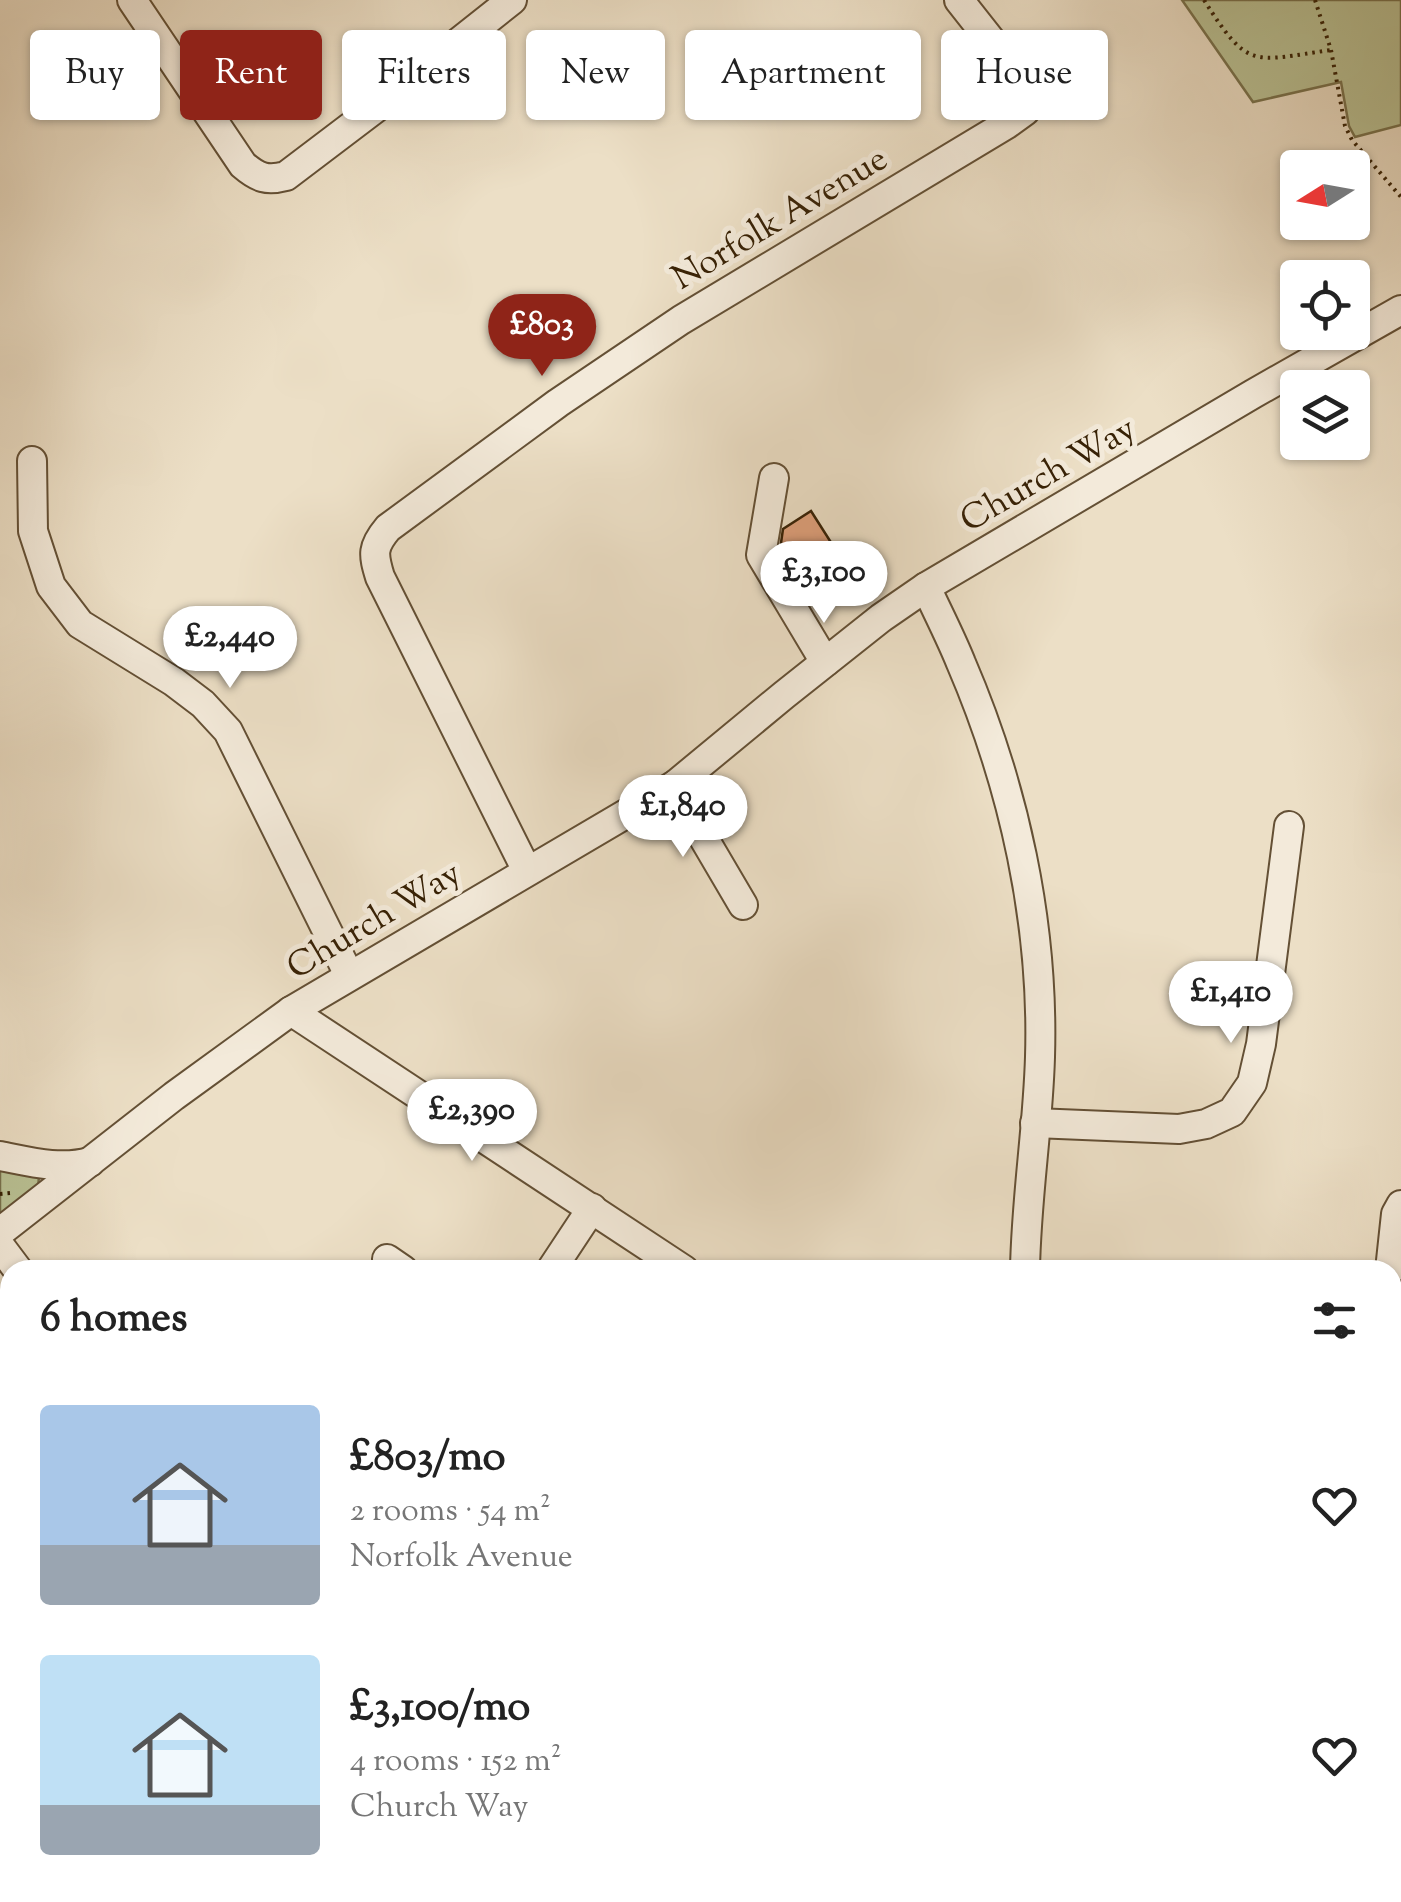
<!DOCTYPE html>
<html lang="en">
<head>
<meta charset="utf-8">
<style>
  :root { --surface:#fff; --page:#f6f6f6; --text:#222; --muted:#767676; --accent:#8f2418 }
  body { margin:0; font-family:"Sorts Mill Goudy",serif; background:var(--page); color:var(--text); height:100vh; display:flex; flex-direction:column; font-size:38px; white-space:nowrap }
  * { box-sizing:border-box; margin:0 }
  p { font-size:32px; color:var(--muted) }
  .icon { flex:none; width:55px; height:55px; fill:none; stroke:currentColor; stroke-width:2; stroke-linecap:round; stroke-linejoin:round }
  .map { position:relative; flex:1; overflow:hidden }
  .drawer { position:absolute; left:0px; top:1260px; width:1402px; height:642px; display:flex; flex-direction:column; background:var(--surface); border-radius:30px 30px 0 0; box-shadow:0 2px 8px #0004 }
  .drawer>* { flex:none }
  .hud { position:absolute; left:30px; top:30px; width:1342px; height:90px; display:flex; gap:20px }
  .needle { width:65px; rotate:259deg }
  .buttons { position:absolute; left:1280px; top:150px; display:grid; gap:20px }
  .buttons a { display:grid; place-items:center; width:90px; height:90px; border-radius:10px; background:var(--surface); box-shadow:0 2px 8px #0004; font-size:50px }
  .price { position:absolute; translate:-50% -85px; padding:0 22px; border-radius:35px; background:#fff; color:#222; font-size:32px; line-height:65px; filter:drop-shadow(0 2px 5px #0008) }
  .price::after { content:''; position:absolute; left:50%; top:60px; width:30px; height:22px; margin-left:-15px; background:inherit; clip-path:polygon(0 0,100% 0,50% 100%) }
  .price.active { background:var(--accent); color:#fff }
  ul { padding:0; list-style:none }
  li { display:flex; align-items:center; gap:30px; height:250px; padding:0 40px }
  li span { display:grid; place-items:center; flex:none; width:280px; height:200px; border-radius:10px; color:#555 }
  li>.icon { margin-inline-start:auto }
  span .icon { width:120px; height:120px; fill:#fffc; stroke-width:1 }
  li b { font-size:42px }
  h2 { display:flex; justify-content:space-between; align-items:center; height:120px; padding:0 40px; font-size:42px }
  .pill { padding:0 35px; border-radius:10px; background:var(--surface); box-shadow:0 2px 8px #0004; font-size:35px; line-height:90px }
  .pill.active { background:var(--accent); color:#fff }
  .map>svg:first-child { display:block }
</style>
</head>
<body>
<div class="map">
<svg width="1401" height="1902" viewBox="0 0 1401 1902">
  <rect width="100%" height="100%" fill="#ecdfc6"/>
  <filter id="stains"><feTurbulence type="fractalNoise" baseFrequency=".002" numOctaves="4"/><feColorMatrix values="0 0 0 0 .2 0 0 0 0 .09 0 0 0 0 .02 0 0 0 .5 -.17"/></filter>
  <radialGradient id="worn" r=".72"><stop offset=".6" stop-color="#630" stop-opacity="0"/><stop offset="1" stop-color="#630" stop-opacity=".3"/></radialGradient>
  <g fill="#b9c194" stroke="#78714c" stroke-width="2.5">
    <polygon points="1182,0 1401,0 1401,125 1355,137 1349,126 1341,82 1253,102"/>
    <polygon points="0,1163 39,1175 38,1190 0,1221"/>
    <polygon points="0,1805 10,1828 10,1892 26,1893 26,1902 0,1902"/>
  </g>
  <polygon fill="#dfa07b" stroke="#372105" stroke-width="2.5" points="811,511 853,577 809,602 791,572 797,568 781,543 783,529"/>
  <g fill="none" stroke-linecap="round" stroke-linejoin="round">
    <g stroke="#645035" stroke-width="32">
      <g id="minor">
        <path d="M132,0L243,165C258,178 267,181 286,176L377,107L512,0"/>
        <polyline points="32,461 33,531 51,586 80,624 174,682 203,704 228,731 349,975"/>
        <polyline points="774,478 761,555 825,662"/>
        <path d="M926,587C938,613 951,638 961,663C1014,786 1044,923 1040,1057C1038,1128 1026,1199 1025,1270"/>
        <polyline points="675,785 696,825 743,905"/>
        <path d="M527,871L380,577C373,554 372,547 388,528L558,403L681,320L1007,124L1025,111L1028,95L1022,80L959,0"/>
        <polyline points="291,1011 684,1270"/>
        <polyline points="1035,1123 1179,1129 1206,1124 1232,1112 1252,1083 1261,1044 1289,826"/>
        <path d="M0,1156C31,1162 60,1170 90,1162"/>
        <polyline points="0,1232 174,1096 291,1011 675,785 784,695 881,618 926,587 1253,394 1401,310"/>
        <polyline points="0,1246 18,1270"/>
        <polyline points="387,1259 403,1270"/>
        <polyline points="551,1270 592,1208"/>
        <polyline points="1390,1270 1396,1214 1401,1205"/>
        <polyline points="1392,1343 1401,1345"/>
        <polyline points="1392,1439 1401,1471"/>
        <polyline points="0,1468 10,1458"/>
        <polyline points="0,1555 10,1545"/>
        <polyline points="1392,1645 1401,1634"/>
        <polyline points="0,1778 10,1800"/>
        <polyline points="36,1892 38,1902"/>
        <polyline points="1145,1892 1146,1902"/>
        <polyline points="1323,1892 1323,1902"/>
        <polyline points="212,1902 229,1900"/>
        <polyline points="600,1902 602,1892"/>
        <polyline points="975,1902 976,1892"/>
      </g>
    </g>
    <g stroke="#372105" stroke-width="4" stroke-dasharray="2.5 5" stroke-linecap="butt">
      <path d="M1204,0C1249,71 1252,61 1331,50"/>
      <polyline points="1315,0 1331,50 1345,126 1352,140 1401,197"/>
      <polyline points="0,1194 11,1193"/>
    </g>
    <use href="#minor" stroke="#f3eada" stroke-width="28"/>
  </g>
  <g text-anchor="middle" stroke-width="10" stroke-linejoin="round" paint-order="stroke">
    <g font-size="35" fill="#372105" stroke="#f3eada">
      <text transform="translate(779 217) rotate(-31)" y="12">Norfolk Avenue</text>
      <text transform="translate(1047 473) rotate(-30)" y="12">Church Way</text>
      <text transform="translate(373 919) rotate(-31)" y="12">Church Way</text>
    </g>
  </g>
  <rect width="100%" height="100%" filter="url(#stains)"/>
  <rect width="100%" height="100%" fill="url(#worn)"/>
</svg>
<div class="buttons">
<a><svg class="needle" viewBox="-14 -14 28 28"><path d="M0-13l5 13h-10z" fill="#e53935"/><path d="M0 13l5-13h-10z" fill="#767676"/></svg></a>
<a><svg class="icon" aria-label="locate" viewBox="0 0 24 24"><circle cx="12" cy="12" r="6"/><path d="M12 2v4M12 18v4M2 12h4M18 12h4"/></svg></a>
<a><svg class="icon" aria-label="layers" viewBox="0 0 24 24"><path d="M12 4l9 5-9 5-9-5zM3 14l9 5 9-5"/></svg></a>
</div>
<b class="price active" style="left:542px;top:379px">£803</b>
<b class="price" style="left:824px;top:626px">£3,100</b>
<b class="price" style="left:230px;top:691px">£2,440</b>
<b class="price" style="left:683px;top:860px">£1,840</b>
<b class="price" style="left:1231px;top:1046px">£1,410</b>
<b class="price" style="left:472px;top:1164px">£2,390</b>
<div class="hud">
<a class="pill">Buy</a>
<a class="pill active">Rent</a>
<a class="pill">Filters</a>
<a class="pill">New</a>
<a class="pill">Apartment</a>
<a class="pill">House</a>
</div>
<section class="drawer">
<h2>6 homes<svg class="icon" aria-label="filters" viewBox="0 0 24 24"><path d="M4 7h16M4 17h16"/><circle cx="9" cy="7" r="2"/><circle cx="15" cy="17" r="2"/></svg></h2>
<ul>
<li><span style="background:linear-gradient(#a9c7e8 70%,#9aa5b1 0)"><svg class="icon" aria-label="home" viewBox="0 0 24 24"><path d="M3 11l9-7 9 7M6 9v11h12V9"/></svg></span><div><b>£803/mo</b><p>2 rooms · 54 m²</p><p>Norfolk Avenue</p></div><svg class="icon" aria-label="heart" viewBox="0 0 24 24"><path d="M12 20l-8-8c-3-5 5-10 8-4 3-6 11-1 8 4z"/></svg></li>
<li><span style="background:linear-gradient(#bfe0f5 75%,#9aa5b1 0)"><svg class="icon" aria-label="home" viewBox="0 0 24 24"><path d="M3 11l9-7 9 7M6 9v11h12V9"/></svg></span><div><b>£3,100/mo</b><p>4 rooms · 152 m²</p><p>Church Way</p></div><svg class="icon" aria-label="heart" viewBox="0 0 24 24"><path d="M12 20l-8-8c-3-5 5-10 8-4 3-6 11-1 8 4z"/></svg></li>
</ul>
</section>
</div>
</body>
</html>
